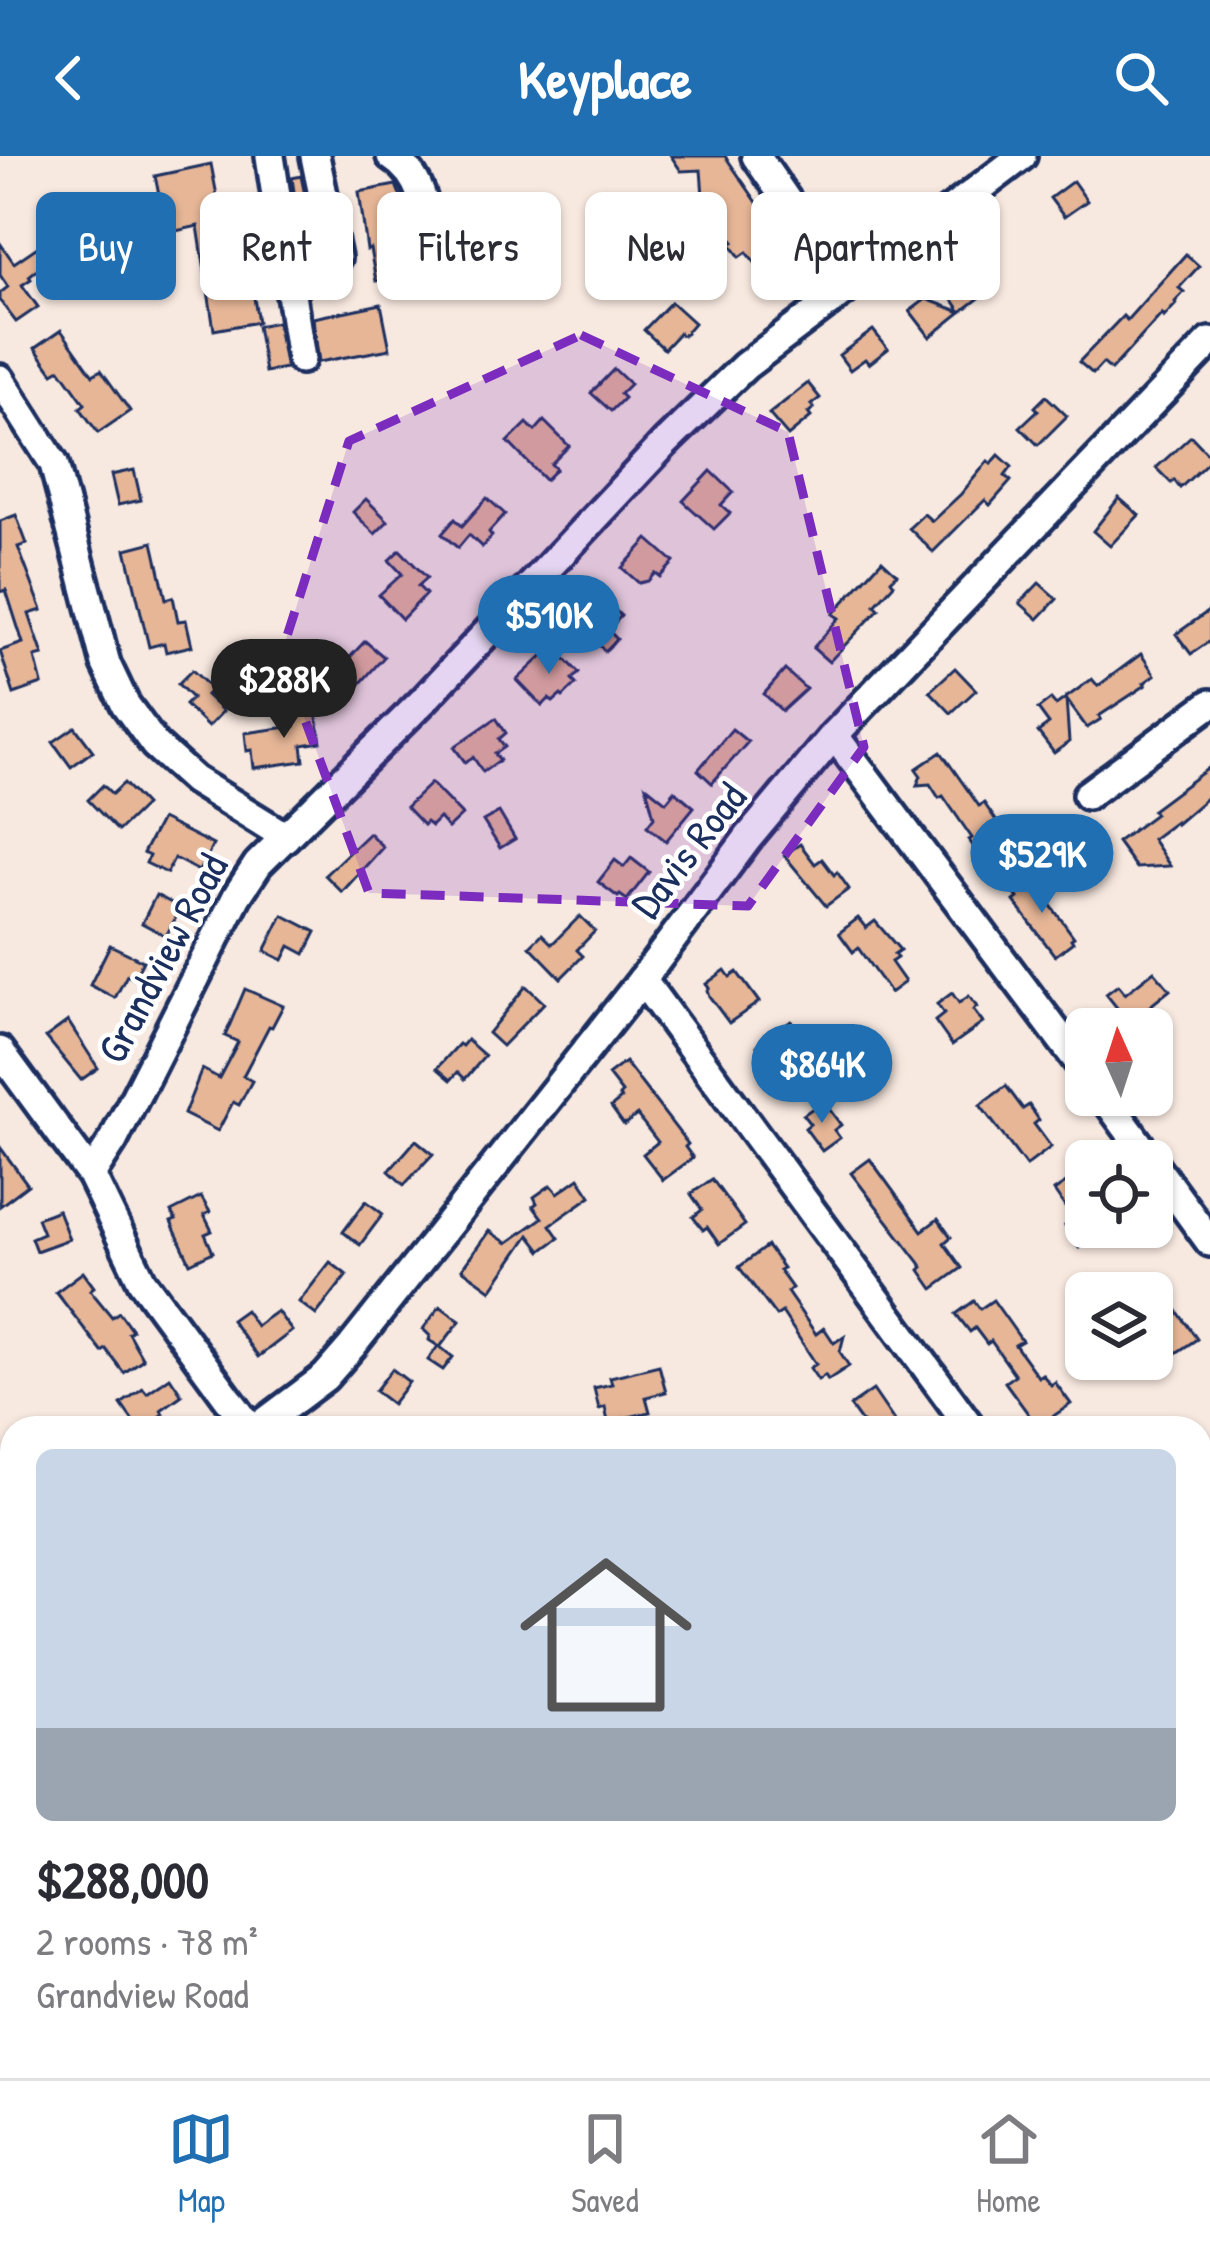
<!DOCTYPE html>
<html lang="en">
<head>
<meta charset="utf-8">
<style>
  :root { --surface:#fff; --page:#f2f2f3; --text:#2b2b33; --muted:#7c7c81; --line:#e1e1e2; --accent:#1f6fb2 }
  body { margin:0; font-family:"Patrick Hand",sans-serif; background:var(--page); color:var(--text); height:100vh; display:flex; flex-direction:column; font-size:45px; white-space:nowrap }
  * { box-sizing:border-box; margin:0 }
  p { font-size:39px; color:var(--muted) }
  .icon { flex:none; width:66px; height:66px; fill:none; stroke:currentColor; stroke-width:2; stroke-linecap:round; stroke-linejoin:round }
  .map { position:relative; flex:1; overflow:hidden }
  .side { position:absolute; left:0px; top:1260px; width:1212px; height:663px; display:flex; flex-direction:column; background:var(--surface); border-radius:36px 36px 0 0; box-shadow:0 3px 9px #0004 }
  .side>* { flex:none }
  .hud { position:absolute; left:36px; top:36px; width:1140px; height:108px; display:flex; gap:24px }
  .needle { width:78px; rotate:357deg }
  .buttons { position:absolute; left:1065px; top:852px; display:grid; gap:24px }
  .buttons a { display:grid; place-items:center; width:108px; height:108px; border-radius:18px; background:var(--surface); box-shadow:0 3px 9px #0004; font-size:60px }
  .price { position:absolute; translate:-50% -102px; padding:0 27px; border-radius:42px; background:var(--accent); color:#fff; font-size:39px; line-height:78px; filter:drop-shadow(0 3px 6px #0008) }
  .price::after { content:''; position:absolute; left:50%; top:72px; width:36px; height:27px; margin-left:-18px; background:inherit; clip-path:polygon(0 0,100% 0,50% 100%) }
  .price.active { background:#222; color:#fff }
  ul { padding:0; list-style:none }
  li { display:grid; align-content:center; gap:24px; height:636px; padding:0 36px }
  li+li { border-top:3px solid var(--line) }
  li span { display:grid; place-items:center; height:372px; border-radius:18px; color:#555 }
  li>.icon { margin-inline-start:auto }
  span .icon { width:216px; height:216px; fill:#fffc; stroke-width:1 }
  li b { font-size:51px }
  .chip { padding:0 42px; border-radius:18px; background:var(--surface); box-shadow:0 3px 9px #0004; font-size:42px; line-height:108px }
  .chip.active { background:var(--accent); color:#fff }
  header { display:flex; justify-content:space-between; align-items:center; height:156px; padding:0 36px; background:var(--accent); color:#fff; font-size:54px; font-weight:800 }
  .menu { display:flex; justify-content:space-around; align-items:center; height:168px; border-top:3px solid var(--line); background:var(--surface); font-size:33px; color:var(--muted) }
  .menu a { display:grid; justify-items:center; gap:6px }
  .menu .active { color:var(--accent) }
  .map>svg:first-child { display:block }
</style>
</head>
<body>
<header><svg class="icon" aria-label="back" viewBox="0 0 24 24"><path d="M15 5l-7 7 7 7"/></svg>Keyplace<svg class="icon" aria-label="search" viewBox="0 0 24 24"><circle cx="10" cy="10" r="6"/><path d="M15 15l6 6"/></svg></header>
<div class="map">
<svg width="1210" height="1922" viewBox="0 0 1210 1922">
  <rect width="100%" height="100%" fill="#f8e9e0"/>
  <filter id="ink" filterUnits="userSpaceOnUse"><feTurbulence type="fractalNoise" baseFrequency=".00833" numOctaves="2"/><feDisplacementMap in="SourceGraphic" scale="24" xChannelSelector="R" yChannelSelector="G"/><feConvolveMatrix kernelMatrix="1 2 1 2 8 2 1 2 1" color-interpolation-filters="sRGB"/></filter>
  <g filter="url(#ink)">
    <g fill="#e6b697" stroke="#1b2f5e" stroke-width="3">
      <polygon points="671,0 725,0 785,87 756,108 747,96 740,101 730,88 734,86 713,58 710,60 701,48 706,44 703,40 701,14 681,15"/>
      <polygon points="211,8 227,93 259,87 262,105 243,108 248,136 253,136 258,166 214,174 198,70 167,77 155,20"/>
      <polygon points="301,20 315,88 302,90 292,22"/>
      <polygon points="1073,25 1087,45 1064,61 1050,42"/>
      <polygon points="396,29 406,54 402,55 415,117 376,125 370,93 367,94 359,36"/>
      <polygon points="52,81 61,94 29,120 31,123 22,129 38,151 16,166 0,145 0,137 8,131 0,119 0,87 14,107"/>
      <polygon points="1186,98 1199,110 1179,132 1184,136 1175,146 1176,148 1164,161 1162,158 1111,214 1103,207 1093,218 1079,206 1123,160 1127,164"/>
      <polygon points="963,115 982,140 961,156 944,130"/>
      <polygon points="926,143 961,156 930,181 910,155"/>
      <polygon points="671,146 694,167 683,180 679,177 664,193 644,174"/>
      <polygon points="381,148 390,193 319,206 313,162"/>
      <polygon points="277,166 286,212 265,216 257,170"/>
      <polygon points="61,174 93,219 101,214 130,255 98,277 80,252 85,248 60,213 53,217 35,192"/>
      <polygon points="873,174 888,193 869,208 865,203 850,214 839,199"/>
      <polygon points="614,213 630,228 620,238 624,242 611,255 591,237"/>
      <polygon points="808,227 820,242 811,249 814,252 808,257 811,261 788,280 769,258"/>
      <polygon points="1046,240 1067,260 1038,289 1020,271 1038,254 1035,251"/>
      <polygon points="544,265 569,290 551,308 556,313 545,324 508,286 527,267 535,275"/>
      <polygon points="1191,280 1210,300 1210,304 1180,332 1174,324 1171,327 1156,312"/>
      <polygon points="999,299 1012,311 1005,320 1011,325 990,349 985,344 933,396 909,372 924,358 932,365 961,338 988,305 991,308"/>
      <polygon points="134,314 141,344 118,349 111,319"/>
      <polygon points="711,315 733,336 721,349 730,357 714,373 683,345"/>
      <polygon points="487,342 505,358 489,376 492,380 482,391 469,379 458,392 442,378 455,363 462,370"/>
      <polygon points="1119,342 1139,359 1110,390 1093,375"/>
      <polygon points="366,343 388,365 375,378 353,356"/>
      <polygon points="16,359 27,388 18,391 42,454 29,458 43,499 35,501 42,528 14,538 0,495 23,487 6,434 0,436 0,365"/>
      <polygon points="648,383 674,406 660,421 655,417 648,425 639,427 622,412"/>
      <polygon points="153,386 166,443 173,441 178,465 186,464 192,490 166,496 164,487 149,491 126,393"/>
      <polygon points="400,394 427,422 418,430 426,438 402,463 379,439 402,418 389,404"/>
      <polygon points="882,404 897,418 891,424 894,428 875,449 879,453 829,506 813,492 839,462 833,458"/>
      <polygon points="1039,427 1057,443 1038,463 1020,447"/>
      <polygon points="600,439 621,460 608,474 617,483 605,495 574,465"/>
      <polygon points="1210,454 1210,485 1191,498 1176,478"/>
      <polygon points="365,485 384,501 360,528 341,511"/>
      <polygon points="553,490 579,517 572,524 576,528 563,541 561,539 553,546 549,543 542,550 517,524"/>
      <polygon points="1141,498 1155,519 1144,527 1146,529 1099,560 1101,563 1087,572 1066,543 1069,586 1054,597 1038,576 1049,568 1038,553 1051,543 1056,549 1092,523 1098,530"/>
      <polygon points="955,512 976,534 951,557 930,535"/>
      <polygon points="192,514 212,533 206,539 223,555 208,571 185,549 192,542 178,528"/>
      <polygon points="785,514 806,533 782,555 764,538"/>
      <polygon points="316,554 321,586 302,589 304,605 254,612 252,594 247,595 245,577 295,570 293,558"/>
      <polygon points="496,562 506,577 499,583 505,591 495,598 500,604 483,616 473,601 465,606 454,591"/>
      <polygon points="75,571 93,595 71,611 53,586"/>
      <polygon points="732,573 748,586 712,627 698,614"/>
      <polygon points="941,596 979,650 984,647 1004,676 995,682 1004,693 984,707 969,684 972,682 943,640 939,642 930,628 917,629 921,620 916,613"/>
      <polygon points="1210,611 1210,639 1176,668 1175,666 1152,683 1170,710 1136,712 1117,686 1155,658 1152,654"/>
      <polygon points="124,627 145,649 118,675 88,644 103,629 112,638"/>
      <polygon points="431,627 462,659 448,672 439,662 431,670 426,666 423,669 406,651"/>
      <polygon points="646,630 666,646 675,635 694,651 666,685 647,670 654,661"/>
      <polygon points="499,656 515,683 500,692 483,665"/>
      <polygon points="161,663 213,689 199,715 174,702 167,717 146,707 149,700 143,697"/>
      <polygon points="369,677 383,691 342,736 325,719"/>
      <polygon points="800,688 815,708 822,703 834,719 837,716 849,733 826,750 784,699"/>
      <polygon points="631,702 649,716 627,744 620,739 618,741 598,726 615,704 624,711"/>
      <polygon points="1032,718 1041,730 1038,732 1074,781 1071,783 1073,786 1055,800 1014,745 1018,742 1012,734"/>
      <polygon points="156,739 181,752 166,780 142,767"/>
      <polygon points="283,759 316,776 305,798 290,790 283,804 265,795"/>
      <polygon points="580,760 595,775 577,794 583,800 561,822 530,790 542,778 552,788"/>
      <polygon points="858,762 866,772 875,765 900,794 894,798 897,802 891,806 905,826 890,837 858,792 853,796 839,777"/>
      <polygon points="110,789 143,805 134,823 127,819 115,842 90,829"/>
      <polygon points="725,814 730,821 737,816 759,846 729,867 709,840 707,834 709,832 706,828"/>
      <polygon points="1154,815 1170,834 1129,867 1106,838 1118,829 1125,838"/>
      <polygon points="526,830 544,847 502,890 488,877"/>
      <polygon points="245,833 283,850 272,871 269,870 243,920 252,925 239,949 233,946 218,975 184,958 202,913 219,922 238,886 225,880"/>
      <polygon points="952,837 959,847 969,840 977,851 973,854 983,867 952,889 935,865 944,858 937,848"/>
      <polygon points="68,865 98,912 81,924 46,881"/>
      <polygon points="791,865 806,886 799,891 815,911 791,928 776,907 772,910 757,890"/>
      <polygon points="467,884 485,900 465,923 458,916 451,924 437,912 459,888 462,890"/>
      <polygon points="625,906 688,988 685,991 693,1002 663,1024 643,998 658,986 637,959 624,969 611,951 621,943 619,940 622,937 608,919"/>
      <polygon points="1006,930 1023,953 1029,949 1039,964 1034,968 1051,991 1026,1010 980,949"/>
      <polygon points="823,945 841,969 834,974 840,982 822,995 805,972 810,968 803,959"/>
      <polygon points="416,984 433,998 404,1029 389,1015"/>
      <polygon points="0,991 28,1029 0,1050"/>
      <polygon points="870,1003 922,1075 938,1063 951,1081 944,1087 962,1112 933,1133 920,1114 923,1111 851,1017"/>
      <polygon points="1079,1018 1086,1029 1086,1071 1111,1071 1079,1092 1065,1070 1074,1064 1054,1035"/>
      <polygon points="579,1022 591,1040 550,1069 559,1082 541,1095 529,1079 491,1134 462,1113 489,1075 507,1087 542,1062 533,1050 537,1047 534,1041 551,1029 558,1037"/>
      <polygon points="712,1023 745,1069 719,1088 707,1071 703,1074 693,1061 702,1054 691,1038"/>
      <polygon points="201,1041 210,1056 204,1059 212,1075 205,1078 213,1096 190,1107 171,1066 176,1064 171,1056"/>
      <polygon points="366,1045 383,1058 360,1089 343,1076"/>
      <polygon points="58,1054 69,1083 36,1095 31,1082 43,1077 37,1062"/>
      <polygon points="767,1090 783,1112 779,1114 792,1132 787,1136 816,1178 824,1172 834,1187 844,1180 840,1196 849,1210 828,1224 825,1219 818,1224 810,1212 816,1208 782,1156 776,1160 739,1111"/>
      <polygon points="330,1106 347,1119 316,1159 299,1146"/>
      <polygon points="83,1116 94,1131 90,1134 112,1161 119,1156 132,1174 128,1177 143,1203 124,1217 106,1193 102,1196 56,1136"/>
      <polygon points="1164,1136 1197,1183 1173,1199 1167,1190 1152,1200 1152,1144"/>
      <polygon points="993,1144 1022,1185 1015,1189 1038,1221 1042,1218 1051,1229 1055,1226 1071,1248 1052,1261 1060,1272 1022,1272 1032,1263 1005,1226 1015,1219 991,1185 987,1188 975,1172 970,1176 956,1158 974,1145 980,1153"/>
      <polygon points="440,1150 460,1165 440,1191 453,1201 443,1214 428,1204 438,1190 429,1184 430,1180 423,1173"/>
      <polygon points="245,1154 256,1170 277,1155 292,1175 258,1201 231,1164"/>
      <polygon points="659,1209 666,1236 646,1241 650,1256 608,1266 605,1251 599,1253 594,1232 612,1228 610,1221"/>
      <polygon points="392,1213 409,1226 392,1248 375,1235"/>
      <polygon points="170,1221 182,1239 161,1254 163,1258 160,1260 168,1272 138,1272 121,1248 143,1232 147,1237"/>
      <polygon points="873,1234 899,1272 866,1272 850,1250"/>
    </g>
    <g fill="none" stroke-linecap="round" stroke-linejoin="round">
      <g stroke="#1b2f5e" stroke-width="36">
        <g id="minor">
          <polyline points="270,0 301,203"/>
          <path d="M391,0C430,24 426,70 432,112"/>
          <polyline points="756,0 805,71"/>
          <polyline points="287,111 336,102 315,0"/>
          <polyline points="0,223 54,308 106,508 125,548 155,589 194,624 286,681"/>
          <polyline points="834,579 1086,916"/>
          <polyline points="1087,639 1210,548"/>
          <polyline points="642,824 971,1272"/>
          <polyline points="0,895 91,1019 142,1125 250,1272"/>
          <polyline points="1103,939 1210,1086"/>
          <polyline points="91,1019 113,985 237,740 258,708 423,545 665,287 745,210 1022,0"/>
          <polyline points="257,1272 325,1221 352,1190 642,824 748,682 834,579 1210,186"/>
          <polyline points="1200,1429 1210,1421"/>
          <polyline points="1200,1591 1210,1604"/>
          <polyline points="390,1911 398,1922"/>
          <polyline points="698,1911 706,1922"/>
          <polyline points="122,1922 138,1911"/>
          <polyline points="743,1922 757,1911"/>
        </g>
      </g>
      <use href="#minor" stroke="#fff" stroke-width="27"/>
    </g>
  </g>
  <path fill="#7b2cbf" fill-opacity="0.2" stroke="#7b2cbf" stroke-width="9" stroke-dasharray="24 15" stroke-linejoin="round" d="M581,179L788,276L864,591L748,750L369,737L281,499L349,285Z"/>
  <g text-anchor="middle" stroke-width="9" stroke-linejoin="round" paint-order="stroke">
    <g font-size="42" fill="#1b2f5e" stroke="#fff">
      <text transform="translate(688 694) rotate(-52)" y="15">Davis Road</text>
      <text transform="translate(162 802) rotate(-62)" y="15">Grandview Road</text>
    </g>
  </g>
</svg>
<div class="buttons">
<a><svg class="needle" viewBox="-14 -14 28 28"><path d="M0-13l5 13h-10z" fill="#e53935"/><path d="M0 13l5-13h-10z" fill="#7c7c81"/></svg></a>
<a><svg class="icon" aria-label="locate" viewBox="0 0 24 24"><circle cx="12" cy="12" r="6"/><path d="M12 2v4M12 18v4M2 12h4M18 12h4"/></svg></a>
<a><svg class="icon" aria-label="layers" viewBox="0 0 24 24"><path d="M12 4l9 5-9 5-9-5zM3 14l9 5 9-5"/></svg></a>
</div>
<b class="price" style="left:549px;top:521px">$510K</b>
<b class="price active" style="left:284px;top:585px">$288K</b>
<b class="price" style="left:1042px;top:760px">$529K</b>
<b class="price" style="left:822px;top:970px">$864K</b>
<div class="hud">
<a class="chip active">Buy</a>
<a class="chip">Rent</a>
<a class="chip">Filters</a>
<a class="chip">New</a>
<a class="chip">Apartment</a>
</div>
<section class="side">
<ul>
<li><span style="background:linear-gradient(#c9d6e8 75%,#9aa5b1 0)"><svg class="icon" aria-label="home" viewBox="0 0 24 24"><path d="M3 11l9-7 9 7M6 9v11h12V9"/></svg></span><div><b>$288,000</b><p>2 rooms · 78 m²</p><p>Grandview Road</p></div></li>
</ul>
</section>
</div>
<nav class="menu">
<a class="active"><svg class="icon" aria-label="map" viewBox="0 0 24 24"><path d="M3 6l6-2 6 2 6-2v14l-6 2-6-2-6 2zM9 4v14M15 6v14"/></svg>Map</a>
<a><svg class="icon" aria-label="saved" viewBox="0 0 24 24"><path d="M7 4h10v16l-5-4-5 4z"/></svg>Saved</a>
<a><svg class="icon" aria-label="home" viewBox="0 0 24 24"><path d="M3 11l9-7 9 7M6 9v11h12V9"/></svg>Home</a>
</nav>
</body>
</html>
